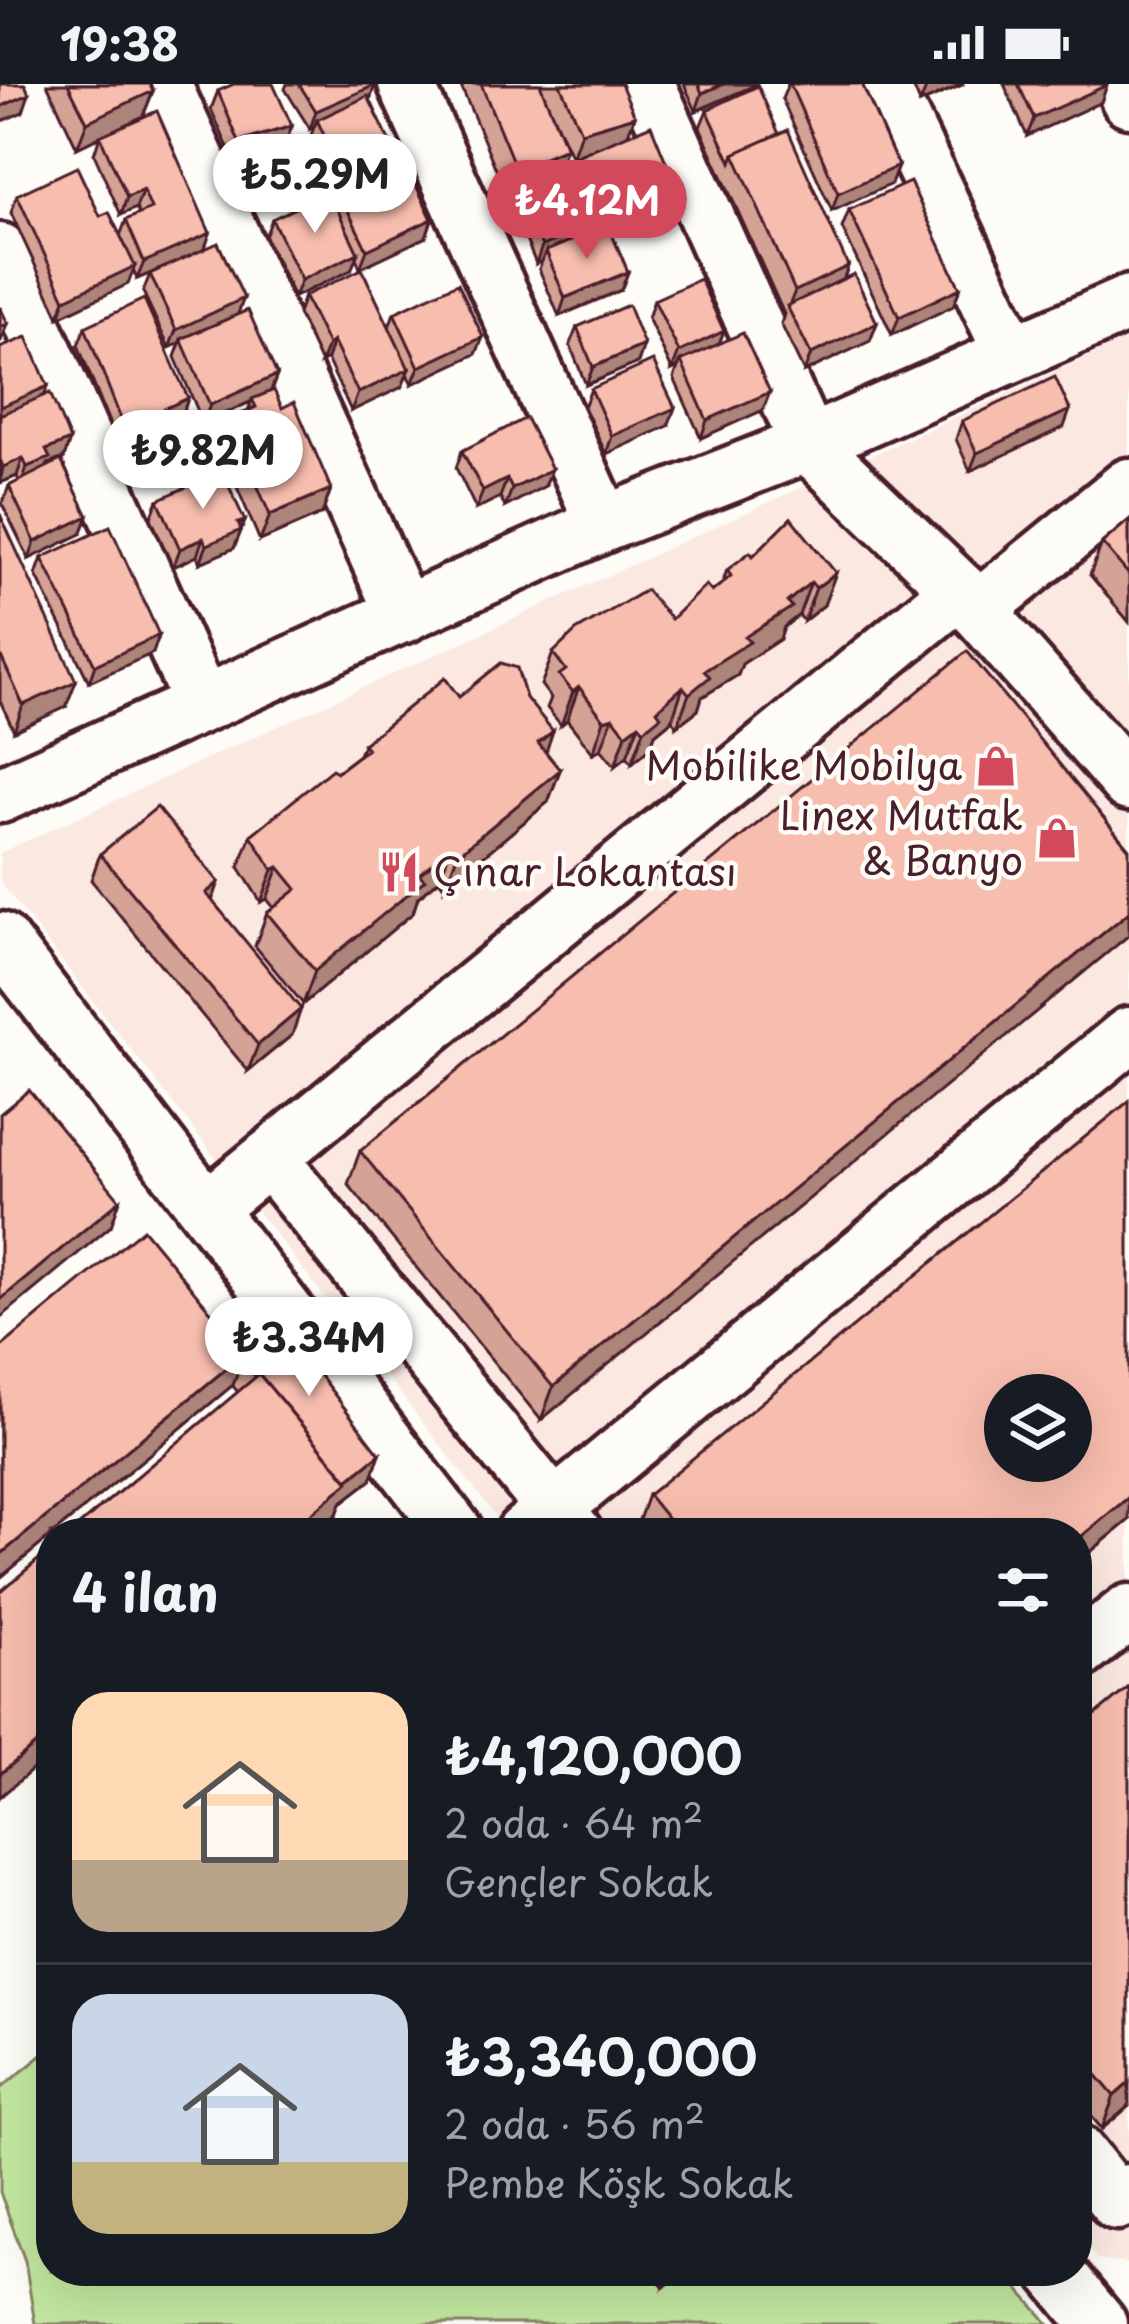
<!DOCTYPE html>
<html lang="tr">
<head>
<meta charset="utf-8">
<style>
  :root { --surface:#171b24; --page:#20242c; --text:#f1f3f6; --muted:#9ea1a6; --line:#363941; --accent:#d1495b }
  body { margin:0; font-family:"Playpen Sans",sans-serif; background:var(--page); color:var(--text); height:100vh; display:flex; flex-direction:column; font-size:45px; white-space:nowrap }
  * { box-sizing:border-box; margin:0 }
  p { font-size:39px; color:var(--muted) }
  .icon { flex:none; width:66px; height:66px; fill:none; stroke:currentColor; stroke-width:2; stroke-linecap:round; stroke-linejoin:round }
  .map { position:relative; flex:1; overflow:hidden }
  .panel { position:absolute; left:36px; top:1434px; width:1056px; height:768px; display:flex; flex-direction:column; background:var(--surface); border-radius:48px; box-shadow:0 12px 48px #0002 }
  .panel>* { flex:none }
  .controls { position:absolute; left:984px; top:1290px; display:grid; gap:24px }
  .controls a { display:grid; place-items:center; width:108px; height:108px; border-radius:50%; background:var(--surface); box-shadow:0 12px 48px #0002; font-size:60px }
  .price { position:absolute; translate:-50% -102px; padding:0 27px; border-radius:42px; background:#fff; color:#222; font-size:39px; line-height:78px; filter:drop-shadow(0 3px 6px #0008) }
  .price::after { content:''; position:absolute; left:50%; top:72px; width:36px; height:27px; margin-left:-18px; background:inherit; clip-path:polygon(0 0,100% 0,50% 100%) }
  .price.current { background:var(--accent); color:#fff }
  ul { padding:0; list-style:none }
  li { display:flex; align-items:center; gap:36px; height:300px; padding:0 36px }
  li+li { border-top:3px solid var(--line) }
  li span { display:grid; place-items:center; flex:none; width:336px; height:240px; border-radius:36px; color:#555 }
  li>.icon { margin-inline-start:auto }
  span .icon { width:144px; height:144px; fill:#fffc; stroke-width:1 }
  li b { font-size:51px }
  h2 { display:flex; justify-content:space-between; align-items:center; height:144px; padding:0 36px; font-size:51px }
  .status { display:flex; justify-content:space-between; align-items:center; height:84px; padding:0 60px; background:var(--surface); direction:ltr }
  .status svg { height:33px; fill:currentColor }
  .map>svg:first-child { display:block }
</style>
</head>
<body>
<div class="status"><b>19:38</b><svg viewBox="0 0 49 12"><path d="M0 12V9h3v3zM5 12V6h3v6zM10 12V3h3v9zM15 12V0h3v12zM26 1h20v11H26zM47 4h2v5h-2z"/></svg></div>
<div class="map">
<svg width="1129" height="2240" viewBox="0 0 1129 2240">
  <rect width="100%" height="100%" fill="#fdfcf7"/>
  <filter id="ink" filterUnits="userSpaceOnUse"><feTurbulence type="fractalNoise" baseFrequency=".00833" numOctaves="2"/><feDisplacementMap in="SourceGraphic" scale="24" xChannelSelector="R" yChannelSelector="G"/><feConvolveMatrix kernelMatrix="1 2 1 2 8 2 1 2 1" color-interpolation-filters="sRGB"/></filter>
  <g filter="url(#ink)">
    <path fill="#fbe9e1" fill-rule="evenodd" d="M1129,254V2180L1098,2176L1077,2150V1449H509L0,798V769ZM1005,1311H1071V1377H1005Z"/>
    <polygon fill="#c2e69f" stroke="#868265" stroke-width="3" points="51,1964 51,2187 1003,2187 1049,2240 35,2240 25,2177 0,2108 0,2005"/>
    <g fill="none" stroke-linecap="round" stroke-linejoin="round">
      <g stroke="#4a1f2b" stroke-width="63">
        <g id="minor">
          <polyline points="163,0 404,531"/>
          <polyline points="406,0 604,440"/>
          <polyline points="647,0 808,360 960,506 1129,699"/>
          <polyline points="885,0 1012,270"/>
          <polyline points="1122,0 1129,15"/>
          <polyline points="0,167 201,619"/>
          <polyline points="977,526 1129,402"/>
          <polyline points="0,711 604,440 808,360 1129,219"/>
          <polyline points="0,856 456,1449"/>
          <polyline points="269,1074 574,1449"/>
          <polyline points="208,1124 960,506"/>
          <polyline points="524,1449 1129,951"/>
          <polyline points="1077,1569 1129,1528"/>
          <polyline points="1077,2068 1117,2118 1129,2108"/>
          <polyline points="1055,2187 1099,2240"/>
        </g>
      </g>
      <use href="#minor" stroke="#fdfcf7" stroke-width="54"/>
    </g>
    <g fill="#d4a396" stroke="#4a1f2b" stroke-width="3" fill-rule="evenodd">
      <polygon points="47,0 150,0 153,7 143,32 210,149 204,165 238,230 277,291 271,307 331,405 322,430 260,457 237,403 242,390 226,358 235,333 248,327 251,318 203,339 175,273 180,259 169,264 143,208 150,190 160,185 137,195 133,186 128,200 59,233 11,129 17,111 100,132 120,152 126,136 139,130 136,124 121,131 94,70 100,53 77,64"/>
      <polygon points="287,0 375,0 370,15 396,72 394,79 432,135 426,153 360,184 356,174 351,186 294,213 265,153 272,135 334,118 337,110 310,54 314,43 310,45 285,5"/>
      <path d="M460,0H621L628,51L677,105L670,123L611,148L628,188L621,206L559,232L539,185L542,177L536,180L509,115L512,109L507,111ZM545,14L572,74L561,79Z"/>
      <polygon points="684,0 758,0 696,27"/>
      <polygon points="788,0 862,0 898,82 891,100 832,127 782,15"/>
      <polygon points="912,0 964,0 920,19"/>
      <polygon points="1004,0 1107,0 1101,18 1027,52"/>
      <polygon points="218,7 292,42 285,60 233,75 211,25"/>
      <polygon points="707,26 779,50 848,182 844,195 877,239 870,257 804,288 781,240 784,230 700,43"/>
      <polygon points="849,126 960,204 953,222 892,251 842,144"/>
      <polygon points="304,212 389,243 394,229 483,253 476,270 412,300 407,290 402,303 351,327 327,275 321,279 298,230"/>
      <polygon points="654,216 720,259 763,326 701,354 674,294 678,283 672,286 648,234"/>
      <polygon points="85,243 188,314 182,332 118,361 78,261"/>
      <polygon points="577,243 644,261 638,279 586,301 570,261"/>
      <polygon points="0,264 44,312 64,374 48,380 46,384 88,432 81,450 29,475 2,420 9,402 19,397 17,392 0,399"/>
      <polygon points="591,305 668,342 606,370 584,323"/>
      <polygon points="962,337 1064,343 970,387 956,355"/>
      <polygon points="462,367 545,402 505,423 500,413 476,425 456,384"/>
      <polygon points="158,416 245,437 234,464 200,479 197,472 173,483 151,434"/>
      <polygon points="0,430 66,623 14,647 0,617"/>
      <polygon points="791,434 824,521 804,537 799,531 784,543 780,555 742,580 738,591 702,613 698,626 677,642 672,636 655,650 650,664 632,679 627,672 615,682 601,665 593,669 567,636 561,641 547,624 551,614 541,601 553,569 671,535 722,500 727,486 753,472"/>
      <polygon points="1129,436 1129,538 1090,491 1102,459"/>
      <polygon points="42,474 159,551 153,569 89,598 36,491"/>
      <polygon points="459,613 526,614 546,668 560,686 548,718 445,804 439,796 418,813 413,829 303,920 255,862 267,829 274,824 267,815 261,818 239,783 251,751 359,671 363,660"/>
      <polygon points="1129,765 541,1336 348,1100 360,1067"/>
      <polygon points="100,770 219,798 212,817 292,951 248,987 91,796"/>
      <polygon points="0,1264 241,1264 371,1396 341,1419 337,1430 315,1449 70,1449 238,1308 232,1301 0,1494"/>
      <polygon points="648,1411 1129,1436 1077,1479 1077,1449 640,1449 636,1444"/>
      <polygon points="1077,1646 1129,2022 1102,2045 1077,2015"/>
      <polygon points="651,2187 683,2187 664,2203"/>
    </g>
    <g fill="#ad847a" stroke="#4a1f2b" stroke-width="3">
      <polygon points="724,0 758,0 696,27 702,9"/>
      <polygon points="930,0 964,0 920,19 927,2"/>
      <polygon points="375,1 369,19 317,36 314,43 310,45 316,27"/>
      <polygon points="1107,1 1101,18 1027,52 1034,34"/>
      <polygon points="153,7 143,32 77,64 87,38"/>
      <polygon points="29,10 23,28 0,38 0,23"/>
      <polygon points="635,32 625,58 572,74 581,48"/>
      <polygon points="292,42 285,60 233,75 239,58"/>
      <polygon points="566,64 557,89 516,97 512,109 507,111 516,85"/>
      <polygon points="396,72 390,90 340,110 345,97"/>
      <polygon points="898,82 891,100 832,127 838,109"/>
      <polygon points="677,105 670,123 549,175 546,167 542,177 536,180 542,162"/>
      <polygon points="143,106 136,124 121,131 127,113"/>
      <polygon points="432,135 426,153 360,184 367,166"/>
      <polygon points="210,149 204,167 137,195 144,178"/>
      <polygon points="358,169 351,186 294,213 301,196"/>
      <polygon points="135,182 128,200 59,233 65,215"/>
      <polygon points="848,182 839,208 788,224 795,207"/>
      <polygon points="628,188 621,206 559,232 565,214"/>
      <polygon points="960,204 953,222 892,251 899,233"/>
      <polygon points="244,214 237,232 181,255 180,259 169,264 176,246"/>
      <polygon points="877,239 870,257 804,288 811,270"/>
      <polygon points="8,240 1,257 0,258 0,243"/>
      <polygon points="724,247 717,265 681,277 678,283 672,286 679,268"/>
      <polygon points="483,253 476,270 412,300 419,283"/>
      <polygon points="333,257 327,275 321,279 328,261"/>
      <polygon points="644,261 638,279 586,301 593,283"/>
      <polygon points="409,285 402,303 351,327 358,309"/>
      <polygon points="277,291 270,309 203,339 210,321"/>
      <polygon points="48,302 41,320 0,338 0,323"/>
      <polygon points="770,308 763,326 701,354 707,336"/>
      <polygon points="188,314 182,332 118,361 124,343"/>
      <polygon points="675,324 668,342 606,370 612,352"/>
      <polygon points="1070,326 1064,343 970,387 977,369"/>
      <polygon points="70,356 64,374 48,380 44,392 21,401 27,383 46,366"/>
      <polygon points="23,374 17,392 0,399 3,383"/>
      <polygon points="552,385 545,402 505,423 512,405"/>
      <polygon points="507,395 500,413 476,425 483,407"/>
      <polygon points="331,405 322,430 260,457 270,431"/>
      <polygon points="88,432 81,450 29,475 35,458"/>
      <polygon points="245,437 234,464 200,479 207,461"/>
      <polygon points="203,454 197,472 173,483 180,465"/>
      <polygon points="836,489 824,521 804,537 816,504"/>
      <polygon points="811,498 799,531 784,543 780,555 742,580 738,591 702,613 698,626 677,642 689,610 704,587"/>
      <polygon points="159,551 153,569 89,598 95,581"/>
      <polygon points="76,597 66,623 14,647 23,621"/>
      <polygon points="579,603 567,636 561,641 573,608"/>
      <polygon points="683,603 672,636 655,650 650,664 632,679 644,646 657,626"/>
      <polygon points="613,633 601,665 593,669 604,636"/>
      <polygon points="639,640 627,672 615,682 626,650"/>
      <polygon points="553,647 542,680 538,659"/>
      <polygon points="560,686 548,718 445,804 457,771"/>
      <polygon points="451,764 439,796 418,813 413,829 303,920 315,887 419,790"/>
      <polygon points="279,783 267,815 261,818 273,786"/>
      <polygon points="219,798 209,824 206,809"/>
      <polygon points="1129,828 1129,851 541,1336 553,1303"/>
      <polygon points="301,925 292,951 248,987 258,961"/>
      <polygon points="120,1116 111,1142 0,1234 0,1216"/>
      <polygon points="245,1269 233,1301 54,1449 51,1449 51,1452 0,1494 0,1471"/>
      <polygon points="380,1370 371,1396 341,1419 337,1430 315,1449 288,1449 343,1400"/>
      <polygon points="1129,1413 1129,1436 1077,1479 1077,1456"/>
      <polygon points="51,1648 51,1670 0,1713 0,1690"/>
      <polygon points="1129,1999 1129,2022 1102,2045 1114,2012"/>
      <polygon points="669,2187 683,2187 664,2203"/>
    </g>
    <g fill="#f7bdae" stroke="#4a1f2b" stroke-width="3" fill-rule="evenodd">
      <polygon points="0,0 25,0 29,10 0,23"/>
      <polygon points="68,0 150,0 153,7 87,38"/>
      <polygon points="234,0 273,0 292,42 239,58 218,7"/>
      <polygon points="299,0 375,0 375,1 316,27"/>
      <polygon points="481,0 540,0 566,64 516,85"/>
      <polygon points="560,0 621,0 635,32 581,48"/>
      <polygon points="698,0 724,0 702,9"/>
      <polygon points="790,0 862,0 898,82 838,109"/>
      <polygon points="1018,0 1107,0 1107,1 1034,34"/>
      <polygon points="758,2 779,50 734,70 731,78 707,26"/>
      <polygon points="368,12 396,72 345,97 317,36"/>
      <polygon points="157,27 210,149 144,178 126,136 151,125 143,106 127,113 100,52"/>
      <polygon points="651,41 677,105 542,162 516,97"/>
      <polygon points="788,46 848,182 795,207 734,70"/>
      <polygon points="403,74 432,135 367,166 338,106"/>
      <polygon points="77,83 100,132 109,128 135,182 65,215 17,111"/>
      <polygon points="910,98 960,204 899,233 849,126"/>
      <polygon points="329,108 358,169 301,196 272,135"/>
      <polygon points="608,141 628,188 565,214 546,167"/>
      <polygon points="218,159 244,214 176,246 150,190"/>
      <polygon points="362,185 409,285 358,309 333,257 328,261 304,212"/>
      <polygon points="854,190 877,239 811,270 787,222"/>
      <polygon points="700,195 724,247 679,268 654,216"/>
      <polygon points="458,199 483,253 419,283 394,229"/>
      <polygon points="144,215 188,314 124,343 85,243"/>
      <polygon points="628,221 644,261 593,283 577,243"/>
      <polygon points="0,223 8,240 0,243"/>
      <polygon points="248,226 277,291 210,321 181,255"/>
      <polygon points="743,249 770,308 707,336 681,277"/>
      <polygon points="27,253 48,302 0,323 0,264"/>
      <polygon points="653,277 675,324 612,352 591,305"/>
      <polygon points="1055,293 1070,326 977,369 962,337"/>
      <polygon points="274,306 282,324 294,318 331,405 270,431 247,377 256,373 235,333 256,323 252,315"/>
      <polygon points="50,309 70,356 46,366 50,374 27,383 23,374 3,383 0,375 0,331"/>
      <polygon points="526,334 552,385 512,405 507,395 483,407 462,367"/>
      <polygon points="61,376 88,432 35,458 9,402"/>
      <polygon points="222,387 245,437 238,439 241,446 207,461 203,454 180,465 158,416"/>
      <polygon points="0,430 76,597 23,621 0,570"/>
      <polygon points="791,434 836,489 816,504 811,498 787,518 792,523 745,553 750,558 704,587 710,593 689,610 683,603 657,626 661,632 644,646 639,640 626,650 613,633 604,636 579,603 573,608 559,591 566,586 553,569 576,547 646,506 671,535 706,501 712,508 731,492 727,486 750,468 753,472"/>
      <polygon points="1129,436 1129,491 1102,459"/>
      <polygon points="110,442 159,551 95,581 42,474"/>
      <polygon points="967,567 1129,765 1129,828 553,1303 360,1067"/>
      <polygon points="501,579 517,584 526,614 553,647 538,659 560,686 457,771 451,764 419,790 425,796 315,887 267,829 297,805 279,783 273,786 251,751 332,685 337,688 367,665 363,660 445,594 459,613"/>
      <polygon points="157,723 219,798 206,809 301,925 258,961 100,770"/>
      <polygon points="29,1006 120,1116 0,1216 0,1030"/>
      <path d="M1129,1017V1413L1077,1456V1449H679L648,1411ZM1005,1311H1071V1377H1005Z"/>
      <polygon points="143,1145 245,1269 0,1471 0,1264"/>
      <polygon points="278,1237 380,1370 348,1396 259,1290 256,1293 242,1276 245,1269 241,1264"/>
      <polygon points="259,1290 349,1398 288,1449 70,1449"/>
      <polygon points="51,1465 51,1648 0,1690 0,1508"/>
      <polygon points="1129,1603 1129,1999 1114,2012 1077,1968 1077,1646"/>
    </g>
  </g>
  <defs>
    <g id="shop-bare" transform="scale(3.24)"><path d="M-5-2.5h2.3a2.7 3.5 0 0 1 5.4 0H5L5.5 6h-11ZM-1.5-2.5h3a1.5 2.3 0 0 0-3 0Z" fill="#d1495b" stroke="#fdfcf7" stroke-width="2.5" paint-order="stroke"/></g>
    <g id="restaurant-bare" transform="scale(3.24)"><path d="M-5-6h1v4h1v-4h1v4h1v-4h1v5L-1.5 .5V6h-2V.5L-5-1ZM5-6V6H3V1.5H1.5Q1.5-4 5-6Z" fill="#d1495b" stroke="#fdfcf7" stroke-width="2.5" paint-order="stroke"/></g>
  </defs>
  <g fill-rule="evenodd">
    <use href="#shop-bare" x="996" y="682"/>
    <use href="#shop-bare" x="1057" y="754"/>
    <use href="#restaurant-bare" x="399" y="788"/>
  </g>
  <g text-anchor="middle" stroke-width="9" stroke-linejoin="round" paint-order="stroke">
    <g font-size="39" fill="#4a1f2b" stroke="#fdfcf7" text-anchor="end">
      <text x="962" y="696">Mobilike Mobilya</text>
      <text x="1023" y="746">Linex Mutfak<tspan x="1023" dy="45">&amp; Banyo</tspan></text>
      <text x="433" y="802" text-anchor="start">Çınar Lokantası</text>
    </g>
  </g>
</svg>
<div class="controls">
<a><svg class="icon" aria-label="layers" viewBox="0 0 24 24"><path d="M12 4l9 5-9 5-9-5zM3 14l9 5 9-5"/></svg></a>
</div>
<b class="price" style="left:315px;top:152px">₺5.29M</b>
<b class="price current" style="left:587px;top:178px">₺4.12M</b>
<b class="price" style="left:203px;top:428px">₺9.82M</b>
<b class="price" style="left:309px;top:1315px">₺3.34M</b>
<section class="panel">
<h2>4 ilan<svg class="icon" aria-label="filters" viewBox="0 0 24 24"><path d="M4 7h16M4 17h16"/><circle cx="9" cy="7" r="2"/><circle cx="15" cy="17" r="2"/></svg></h2>
<ul>
<li><span style="background:linear-gradient(#ffd9b3 70%,#b9a48a 0)"><svg class="icon" aria-label="home" viewBox="0 0 24 24"><path d="M3 11l9-7 9 7M6 9v11h12V9"/></svg></span><div><b>₺4,120,000</b><p>2 oda · 64 m²</p><p>Gençler Sokak</p></div></li>
<li><span style="background:linear-gradient(#c9d6e8 70%,#c2b280 0)"><svg class="icon" aria-label="home" viewBox="0 0 24 24"><path d="M3 11l9-7 9 7M6 9v11h12V9"/></svg></span><div><b>₺3,340,000</b><p>2 oda · 56 m²</p><p>Pembe Köşk Sokak</p></div></li>
</ul>
</section>
</div>
</body>
</html>
